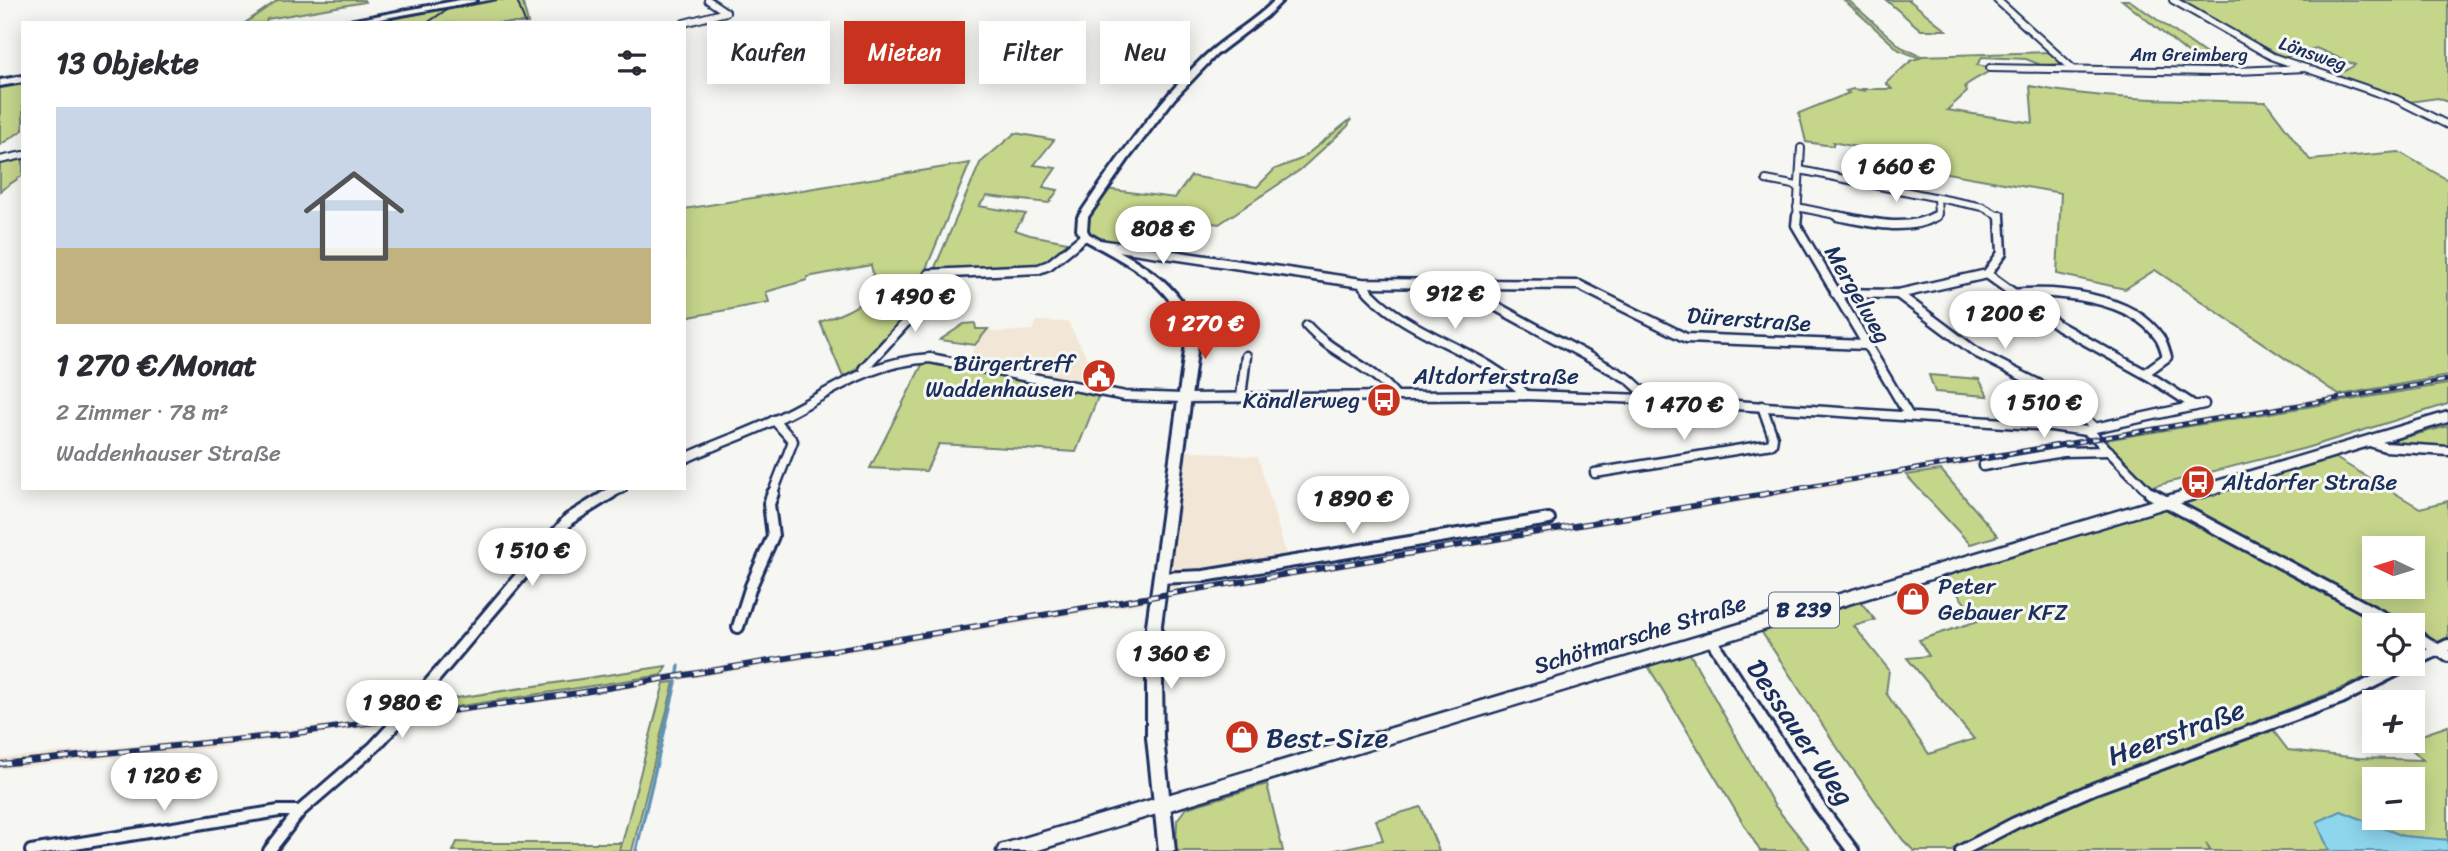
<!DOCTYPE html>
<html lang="de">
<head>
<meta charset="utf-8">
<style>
  :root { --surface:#fff; --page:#f2f2f3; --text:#2b2b33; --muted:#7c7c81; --accent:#c8321e }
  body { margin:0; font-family:Sriracha,sans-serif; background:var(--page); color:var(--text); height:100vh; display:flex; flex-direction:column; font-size:26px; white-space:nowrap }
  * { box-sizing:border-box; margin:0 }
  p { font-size:23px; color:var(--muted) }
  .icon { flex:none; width:38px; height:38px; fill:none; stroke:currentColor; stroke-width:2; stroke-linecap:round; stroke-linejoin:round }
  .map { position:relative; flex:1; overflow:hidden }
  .details { position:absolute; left:21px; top:21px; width:665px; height:469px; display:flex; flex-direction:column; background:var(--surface); border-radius:0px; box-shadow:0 4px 18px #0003 }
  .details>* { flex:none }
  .guide { position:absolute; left:707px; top:21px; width:665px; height:63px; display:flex; gap:14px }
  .needle { width:46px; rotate:274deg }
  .fabs { position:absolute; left:2362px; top:536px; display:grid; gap:14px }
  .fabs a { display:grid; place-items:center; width:63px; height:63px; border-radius:0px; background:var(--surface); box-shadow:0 4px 18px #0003; font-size:35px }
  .price { position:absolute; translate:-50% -60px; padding:0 16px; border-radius:24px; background:#fff; color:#222; font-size:23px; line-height:46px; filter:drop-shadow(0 2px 4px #0008) }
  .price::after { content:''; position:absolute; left:50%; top:42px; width:21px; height:16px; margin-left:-10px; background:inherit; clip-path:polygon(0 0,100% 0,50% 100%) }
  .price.selected { background:var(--accent); color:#fff }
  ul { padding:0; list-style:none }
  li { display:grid; align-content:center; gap:14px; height:371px; padding:0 35px }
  li span { display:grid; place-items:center; height:217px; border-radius:0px; color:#555 }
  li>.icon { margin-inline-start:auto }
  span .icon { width:126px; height:126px; fill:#fffc; stroke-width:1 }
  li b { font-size:30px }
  h2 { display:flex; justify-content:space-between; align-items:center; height:84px; padding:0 35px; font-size:30px }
  .chip { padding:0 24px; border-radius:0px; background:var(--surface); box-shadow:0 4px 18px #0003; font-size:24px; line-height:63px }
  .chip.selected { background:var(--accent); color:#fff }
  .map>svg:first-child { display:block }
</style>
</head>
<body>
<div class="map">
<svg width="2448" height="851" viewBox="0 0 2448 851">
  <rect width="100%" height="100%" fill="#f6f6f2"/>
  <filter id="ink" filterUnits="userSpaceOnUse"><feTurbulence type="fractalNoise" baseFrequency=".0143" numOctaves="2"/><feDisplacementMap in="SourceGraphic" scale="14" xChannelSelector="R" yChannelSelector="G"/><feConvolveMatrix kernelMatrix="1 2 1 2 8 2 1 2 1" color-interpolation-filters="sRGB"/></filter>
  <g filter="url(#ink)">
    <g fill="#f2e6d7">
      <polygon points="1037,321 1068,322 1090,364 1083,383 967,360 988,329 996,332 1033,330"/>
      <polygon points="2448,376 2448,384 2105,440 2100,435"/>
      <polygon points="2091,437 2096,443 1161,599 1162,589 1176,585 1180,589"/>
      <polygon points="1181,450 1258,457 1287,558 1162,577"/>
      <polygon points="1153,593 1151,602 664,683 402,723 411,713 731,664"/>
      <polygon points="401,711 388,725 214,748 0,769 0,758 224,737 381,718 388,712"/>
    </g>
    <g fill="#c5d68b" stroke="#708274" stroke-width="2" fill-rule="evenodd">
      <polygon points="278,0 364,0 365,2 267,19 266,23 245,23"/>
      <polygon points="493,0 522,0 528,23 364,23"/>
      <path d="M1844,0H1848L1901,47L1921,56L2051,52L2064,64L2041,65L2026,59L1982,57L1977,65L1994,68C1985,75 1973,79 1965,86L1967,92L1947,110L2033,123L2030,86C2108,101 2187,100 2266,102L2310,160L2399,152L2448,180V376L2339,395L2155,270L2125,289L2057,274L2061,193L1873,160L1861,157L1864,149L1833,142V146L1806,142L1799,113L1849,93L1846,91L1853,89L1866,91L1863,89H1892L1886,83L1912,60L1920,58L1899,50Z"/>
      <polygon points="1886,0 1909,0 1946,30 1921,30"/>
      <polygon points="2122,0 2129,0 2229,70 2209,70"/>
      <polygon points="2176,0 2448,0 2448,102 2438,98 2409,102 2333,78 2355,65 2316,48 2278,59"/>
      <polygon points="23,82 23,130 0,145 0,86"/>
      <path d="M1351,119L1348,126L1300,170L1219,224L1171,217L1159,250C1138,247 1098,249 1085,230L1087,217L1106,189L1175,198L1191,176L1257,187L1275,169L1301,159Z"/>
      <polygon points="1015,133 1054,140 1034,165 1056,168 1043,187 1058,190 1049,203 987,196 979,206 1026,214 1015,230 1030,235 1073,243 1047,264 1038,267 933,272 980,163"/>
      <polygon points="23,156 23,175 0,191 0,161"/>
      <path d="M970,163L906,317L854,371L843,377L820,322C848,311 882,302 871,265L807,277V280L766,292L769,302L684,318V209Z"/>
      <polygon points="975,323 976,329 988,329 975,345 940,340 964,324"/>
      <polygon points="924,361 1042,383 1098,397 1076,452 939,444 926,471 870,468"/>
      <polygon points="1929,375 1979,379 1988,396 1935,392"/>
      <polygon points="2448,384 2448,404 2306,448 2151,487 2105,440"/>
      <polygon points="2448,426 2448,448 2383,443"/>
      <path d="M2332,456L2420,508L2448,501V638L2413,654V625H2375V663H2395L2338,690L2157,760L2271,728L2288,750L2358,758L2423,760L2403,741L2413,740V738L2448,726V840L2403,836L2341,811L2317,822L2329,851H2211L2206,843L2210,851H1914L1903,840L1839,750L1761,631L1859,600L1875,620L1854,626L1889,670L1886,693L1929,754L1974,739L1907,658L1929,656L1919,640L1978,621L1943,574ZM2375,548H2413V586H2375ZM2375,779H2413V817H2375Z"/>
      <polygon points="1941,470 1998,536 1970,544 1906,475"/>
      <polygon points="1689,652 1774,805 1811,851 1760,851 1648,666"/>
      <polygon points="666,666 662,675 416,713 424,703"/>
      <polygon points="674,682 632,851 620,851 664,683"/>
      <polygon points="1267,784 1283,851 1176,851 1177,820 1186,808"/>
      <polygon points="1421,807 1439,851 1331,851 1383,840 1376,820"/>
      <polygon points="457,842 480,843 621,843 619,851 453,851"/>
    </g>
    <polygon fill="#8dd6ee" stroke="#5f93b4" stroke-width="2" points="2341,811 2403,836 2448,840 2448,851 2329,851 2317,822"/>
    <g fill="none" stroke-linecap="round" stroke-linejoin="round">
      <g stroke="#5f93b4" stroke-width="3.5">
        <polyline points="678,673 679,666"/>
        <polyline points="636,851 676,682"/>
      </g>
      <g stroke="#1b2f5e" stroke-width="10">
        <g id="minor-far2">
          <polyline points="708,0 726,12"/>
          <polyline points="1997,0 2072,68"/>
          <polyline points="2173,0 2273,57 2396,99 2448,125"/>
          <polyline points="684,23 726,12"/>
          <polyline points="1990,68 2212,72 2306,68"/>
          <polyline points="0,160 23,155"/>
          <polyline points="1800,170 1983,207 2001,217"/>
          <polyline points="1766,180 1798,186"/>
          <polyline points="1797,207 1845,217"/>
          <polyline points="1797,217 1801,148"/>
          <polyline points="1933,217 1938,214 1937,198"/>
        </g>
      </g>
      <g stroke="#1b2f5e" stroke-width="13">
        <g id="minor-far1">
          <polyline points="1797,216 1796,225 1909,416"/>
          <path d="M1837,216C1867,222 1907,233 1936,216"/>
          <polyline points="1099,244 1361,283 1579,285 1686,338 1865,345"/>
          <polyline points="1987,274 2059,326 2149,376 2195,406"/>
          <path d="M1361,283C1403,337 1479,346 1526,395"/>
          <polyline points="1471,284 1495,306 1629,379 1642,391 1645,399"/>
          <polyline points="1835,293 1898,294 1987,274 2002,253 2000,216"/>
          <polyline points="1898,294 1977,353 2054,392 2094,427"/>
          <path d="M2012,294C2057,290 2131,296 2159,337C2163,342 2165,350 2167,357L2145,373"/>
          <path d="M1307,326C1333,355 1372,365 1396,396"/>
          <polyline points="864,368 909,319 929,274 1039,269 1049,265 1085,236"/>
          <polyline points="1241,397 1246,356"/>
          <polyline points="2090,429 2204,404"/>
          <polyline points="2367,441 2385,447 2448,451"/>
          <path d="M684,459C713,445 744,435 773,421C831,394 862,363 930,358L1125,396L1183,398L1526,395L1645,399L2051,426L2086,431L2093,435L2152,495"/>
          <polyline points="1983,466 2063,452 2109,451"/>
          <polyline points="1595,473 1772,444 1773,437 1762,406"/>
          <polyline points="608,495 622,488"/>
          <polyline points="772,495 793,441 774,420"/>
        </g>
      </g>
      <g stroke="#1b2f5e" stroke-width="16">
        <g id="minor">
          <polyline points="2150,493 2397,625"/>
          <polyline points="1159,578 1204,576 1549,519"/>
          <polyline points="738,627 751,586 773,536 769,504 773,493"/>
          <polyline points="2413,634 2448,656"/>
          <polyline points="1710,638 1819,806 1853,851"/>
          <polyline points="2413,662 2448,645"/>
          <polyline points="31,851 279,811 300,811"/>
          <polyline points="269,851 300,811 374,747 399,720 569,519 611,493"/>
          <polyline points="1961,851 2015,823 2095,788 2341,698 2411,663"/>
        </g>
      </g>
      <g stroke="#1b2f5e" stroke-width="6">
        <g id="secondary">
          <polygon points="460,0 477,0 473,2 358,23 339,23"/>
          <path d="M1275,0H1283L1267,16L1216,55L1174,99L1129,158L1088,217L1087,230L1089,234C1136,261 1182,280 1199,336L1161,625L1163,738L1175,851H1159L1147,738V625L1187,336C1172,282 1127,264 1081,238L1077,230L1078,217C1116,161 1155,104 1204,57C1226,36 1254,22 1275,0Z"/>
          <polygon points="23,76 23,82 0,86 0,80"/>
        </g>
      </g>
      <g stroke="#1b2f5e" stroke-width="5">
        <polygon id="primary" points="2448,412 2448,422 1035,851 997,851 1000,845 1007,843"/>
      </g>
      <use href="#minor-far2" stroke="#f6f6f2" stroke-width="6"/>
      <use href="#minor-far1" stroke="#f6f6f2" stroke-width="8"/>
      <use href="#minor" stroke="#f6f6f2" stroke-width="10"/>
      <use href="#secondary" fill="#f6f6f2" fill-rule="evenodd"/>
      <use href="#primary" fill="#f6f6f2" fill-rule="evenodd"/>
      <g stroke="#1b2f5e" stroke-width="2">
        <polyline points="517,0 525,23"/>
        <polyline points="427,23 446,10 497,0"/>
      </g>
      <g stroke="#1b2f5e" stroke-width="5">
        <polyline id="rail-far1" points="1760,495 2448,380"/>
      </g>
      <g stroke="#1b2f5e" stroke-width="6">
        <polyline id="rail" points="0,764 290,734 578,693 1771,493"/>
      </g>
      <use href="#rail-far1" stroke="#f6f6f2" stroke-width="2.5" stroke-dasharray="7" stroke-linecap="butt"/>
      <use href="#rail" stroke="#f6f6f2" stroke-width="3.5" stroke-dasharray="10" stroke-linecap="butt"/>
    </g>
  </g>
  <defs>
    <g id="civic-disc" transform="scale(1.75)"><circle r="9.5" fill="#c8321e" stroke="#f6f6f2"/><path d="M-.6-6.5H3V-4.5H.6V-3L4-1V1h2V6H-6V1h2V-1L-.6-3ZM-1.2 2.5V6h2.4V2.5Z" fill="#fff"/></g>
    <g id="bus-disc" transform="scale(1.75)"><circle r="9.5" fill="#c8321e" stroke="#f6f6f2"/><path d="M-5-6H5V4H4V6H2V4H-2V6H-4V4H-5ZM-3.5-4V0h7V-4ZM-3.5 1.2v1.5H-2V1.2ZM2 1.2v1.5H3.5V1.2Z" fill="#fff"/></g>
    <g id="shop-disc" transform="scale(1.75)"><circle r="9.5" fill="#c8321e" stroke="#f6f6f2"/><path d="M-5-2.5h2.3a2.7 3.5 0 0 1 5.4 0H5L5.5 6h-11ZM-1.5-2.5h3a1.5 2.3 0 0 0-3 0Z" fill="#fff"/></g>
  </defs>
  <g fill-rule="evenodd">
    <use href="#civic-disc" x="1099" y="376"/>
    <use href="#bus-disc" x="1384" y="400"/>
    <use href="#bus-disc" x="2198" y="482"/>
    <use href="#shop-disc" x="1913" y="599"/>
    <use href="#shop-disc" x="1242" y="737"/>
  </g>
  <g text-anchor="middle" stroke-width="6" stroke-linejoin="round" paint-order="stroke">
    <g font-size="19" fill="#1b2f5e" stroke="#f6f6f2">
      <text transform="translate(2313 53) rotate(19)" y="7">Lönsweg</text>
      <text x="2189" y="61">Am Greimberg</text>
    </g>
    <rect fill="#f6f6f2" stroke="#5d6b8a" stroke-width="2" x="1769" y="592.5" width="70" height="35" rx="5"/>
    <g font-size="21" font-weight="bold" fill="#1b2f5e">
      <text x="1804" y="617">B 239</text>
    </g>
    <g font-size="23" fill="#1b2f5e" stroke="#f6f6f2">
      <text transform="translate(1858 294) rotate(60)" y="8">Mergelweg</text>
      <text transform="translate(1749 319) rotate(4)" y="8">Dürerstraße</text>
      <text x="1496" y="384">Altdorferstraße</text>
      <text transform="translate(1640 634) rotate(-17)" y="8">Schötmarsche Straße</text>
    </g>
    <g font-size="23" fill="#1b2f5e" stroke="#f6f6f2" text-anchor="end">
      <text x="1074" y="371">Bürgertreff<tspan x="1074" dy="26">Waddenhausen</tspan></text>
      <text x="1360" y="408">Kändlerweg</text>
      <text x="2222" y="490" text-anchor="start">Altdorfer Straße</text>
      <text x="1938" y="594" text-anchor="start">Peter<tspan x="1938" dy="26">Gebauer KFZ</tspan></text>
    </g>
    <g font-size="28" fill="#1b2f5e" stroke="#f6f6f2">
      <text transform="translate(1801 732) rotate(56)" y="10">Dessauer Weg</text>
      <text transform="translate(2176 732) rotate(-20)" y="10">Heerstraße</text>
    </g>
    <g font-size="28" fill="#1b2f5e" stroke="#f6f6f2" text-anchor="start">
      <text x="1266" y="747">Best-Size</text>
    </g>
  </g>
</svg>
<div class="fabs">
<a><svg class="needle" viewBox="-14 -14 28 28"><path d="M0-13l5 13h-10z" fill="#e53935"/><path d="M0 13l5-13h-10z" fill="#7c7c81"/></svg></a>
<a><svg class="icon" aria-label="locate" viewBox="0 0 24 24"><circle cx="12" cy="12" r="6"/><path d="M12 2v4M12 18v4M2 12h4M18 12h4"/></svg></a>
<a>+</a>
<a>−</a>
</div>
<b class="price" style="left:1896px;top:204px">1 660 €</b>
<b class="price" style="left:1163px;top:266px">808 €</b>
<b class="price" style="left:1455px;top:331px">912 €</b>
<b class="price" style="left:915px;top:334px">1 490 €</b>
<b class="price" style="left:2005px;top:351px">1 200 €</b>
<b class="price selected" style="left:1205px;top:361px">1 270 €</b>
<b class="price" style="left:2044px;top:440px">1 510 €</b>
<b class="price" style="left:1684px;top:442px">1 470 €</b>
<b class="price" style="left:1353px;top:536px">1 890 €</b>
<b class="price" style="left:532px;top:588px">1 510 €</b>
<b class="price" style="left:1171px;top:691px">1 360 €</b>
<b class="price" style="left:402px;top:740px">1 980 €</b>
<b class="price" style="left:164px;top:813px">1 120 €</b>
<div class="guide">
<a class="chip">Kaufen</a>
<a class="chip selected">Mieten</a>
<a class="chip">Filter</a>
<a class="chip">Neu</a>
</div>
<section class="details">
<h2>13 Objekte<svg class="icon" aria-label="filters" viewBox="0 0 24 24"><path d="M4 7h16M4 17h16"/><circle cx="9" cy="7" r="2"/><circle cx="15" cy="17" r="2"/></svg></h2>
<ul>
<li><span style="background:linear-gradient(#c9d6e8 65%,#c2b280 0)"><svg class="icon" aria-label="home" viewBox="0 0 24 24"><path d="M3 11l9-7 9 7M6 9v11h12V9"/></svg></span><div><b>1 270 €/Monat</b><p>2 Zimmer · 78 m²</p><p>Waddenhauser Straße</p></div></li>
</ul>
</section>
</div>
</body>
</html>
